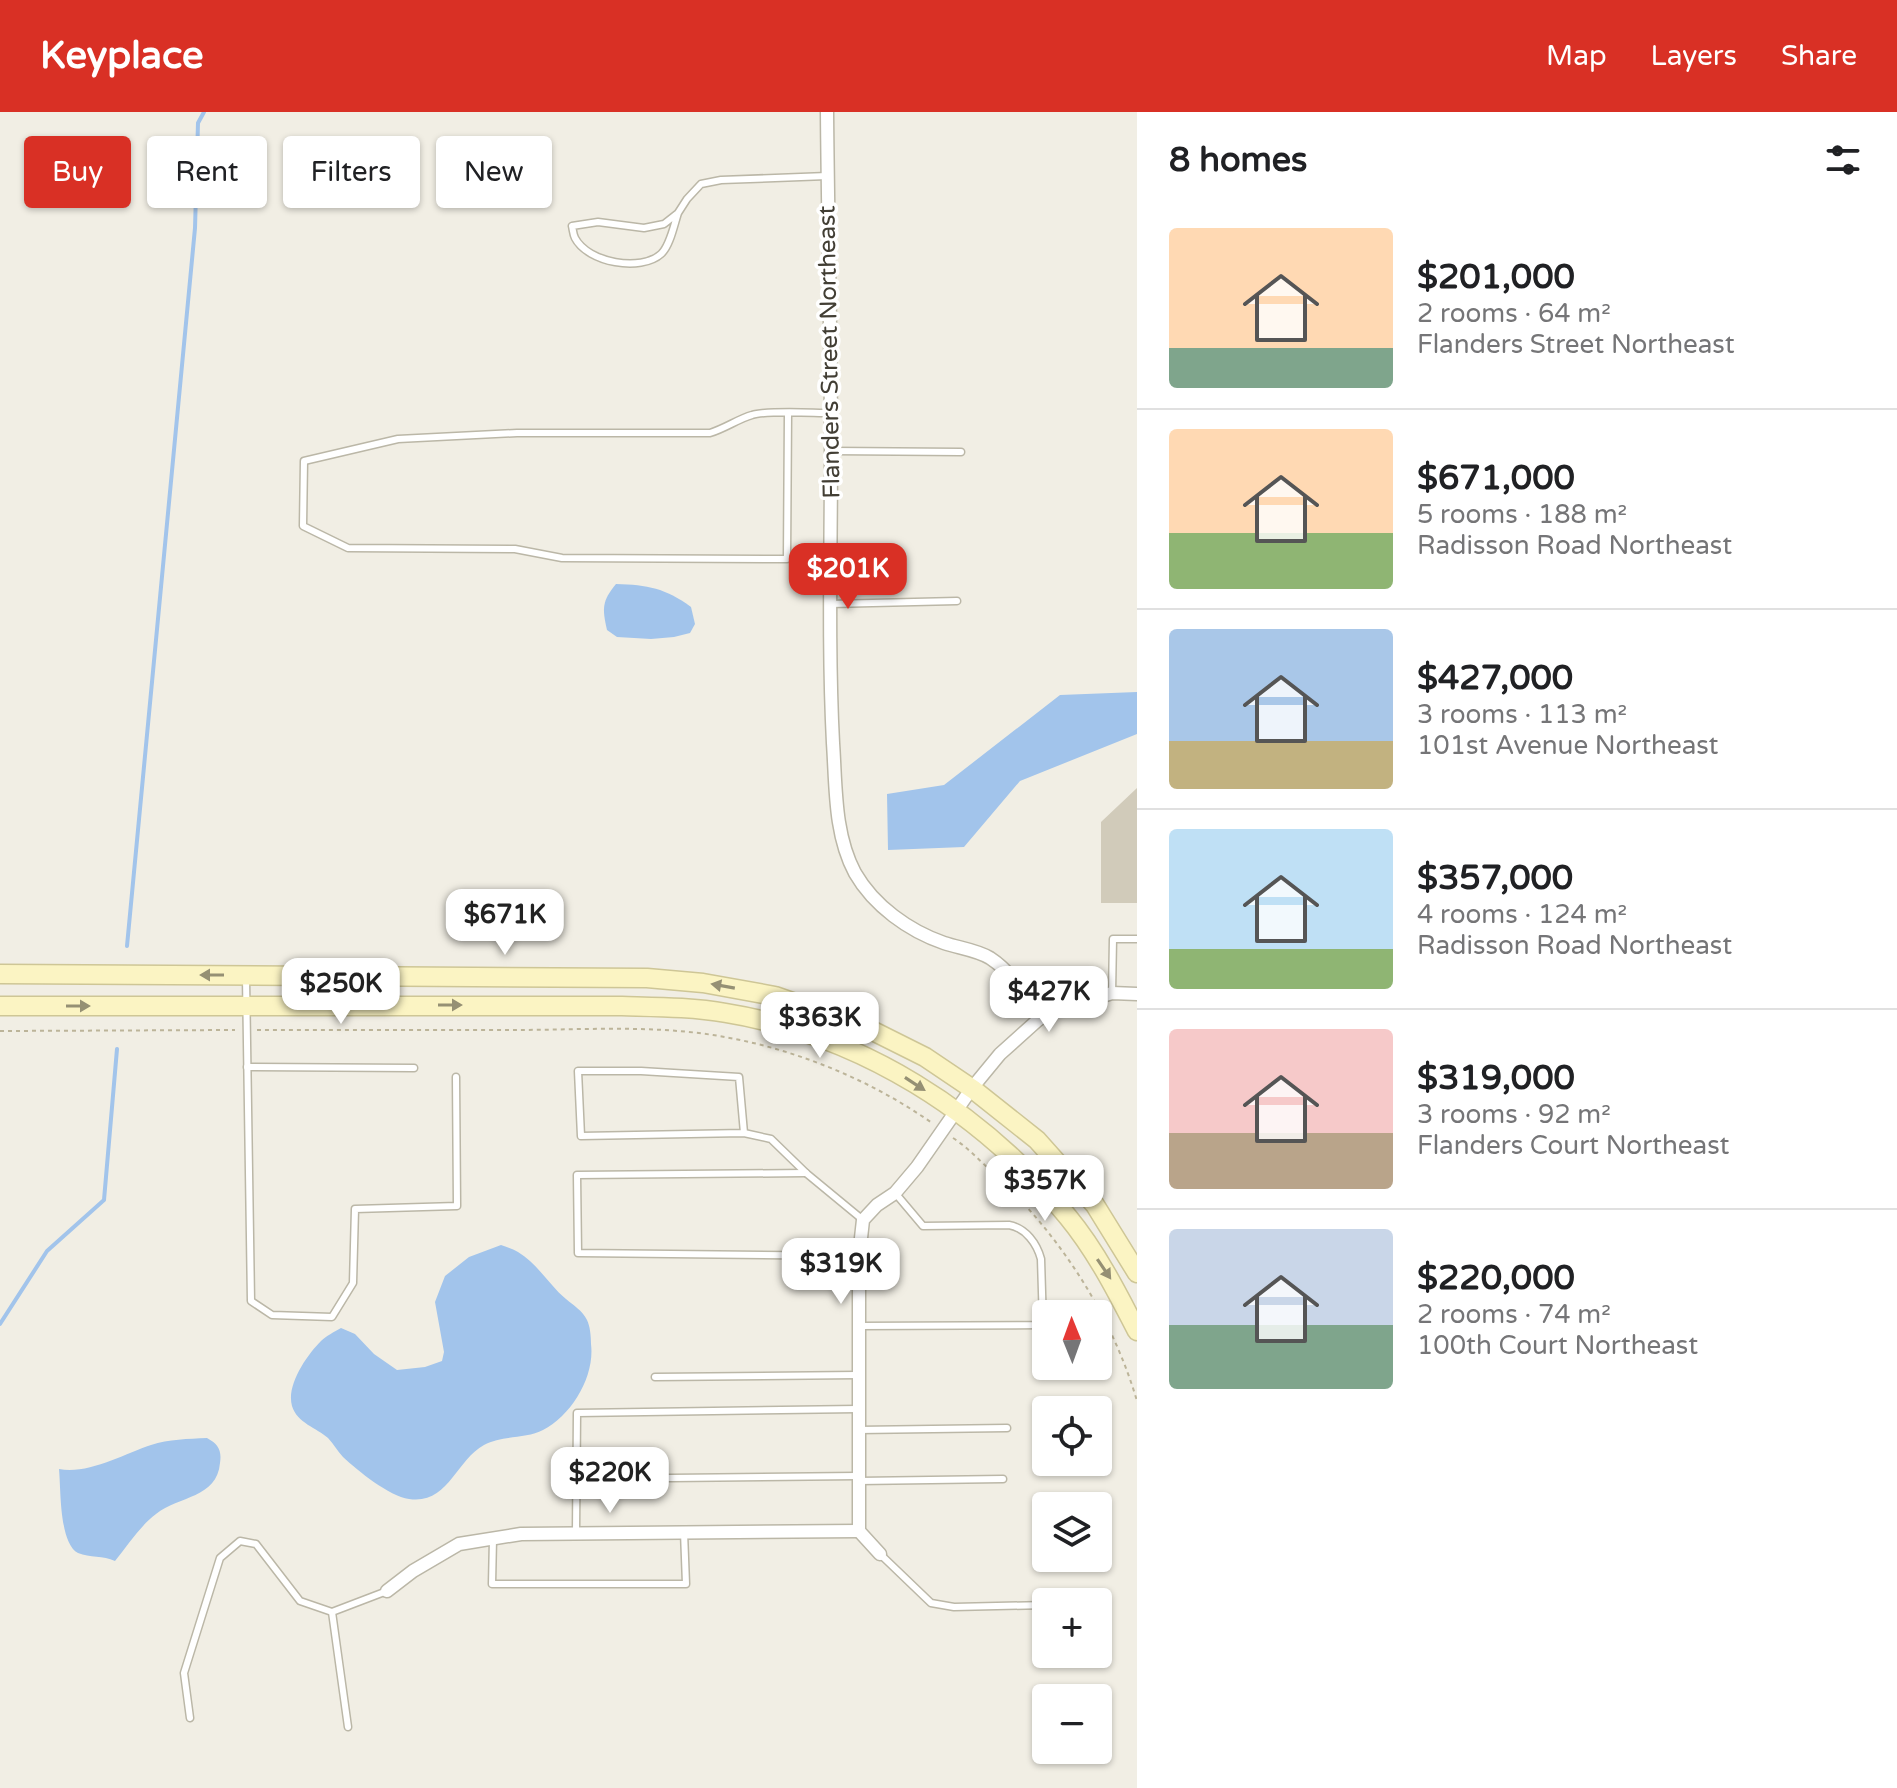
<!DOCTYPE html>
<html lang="en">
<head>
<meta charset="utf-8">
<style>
  :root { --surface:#fff; --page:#f2f2f2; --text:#202124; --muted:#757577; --line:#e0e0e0; --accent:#d93025 }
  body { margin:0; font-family:"Varela Round",sans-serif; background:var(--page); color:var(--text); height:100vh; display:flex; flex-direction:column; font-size:30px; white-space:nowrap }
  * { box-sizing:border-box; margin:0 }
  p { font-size:26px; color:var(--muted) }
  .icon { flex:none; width:44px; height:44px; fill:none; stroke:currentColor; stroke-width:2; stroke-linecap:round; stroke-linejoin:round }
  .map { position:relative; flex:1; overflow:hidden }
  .details { display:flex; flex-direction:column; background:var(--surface); width:760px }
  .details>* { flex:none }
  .hud { position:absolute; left:24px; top:24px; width:760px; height:72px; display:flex; gap:16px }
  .needle { width:52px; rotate:359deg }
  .tools { position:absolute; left:1032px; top:1188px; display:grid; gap:16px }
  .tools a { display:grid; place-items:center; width:80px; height:80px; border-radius:8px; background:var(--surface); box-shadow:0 2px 6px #0004; font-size:40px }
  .price { position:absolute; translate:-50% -68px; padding:0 18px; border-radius:16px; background:#fff; color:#222; font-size:26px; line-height:52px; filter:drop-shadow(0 2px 4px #0008) }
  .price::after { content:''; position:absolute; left:50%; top:48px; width:24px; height:18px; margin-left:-12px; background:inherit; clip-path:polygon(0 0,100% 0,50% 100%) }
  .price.selected { background:var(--accent); color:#fff }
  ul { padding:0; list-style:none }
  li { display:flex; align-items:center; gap:24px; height:200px; padding:0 32px }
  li+li { border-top:2px solid var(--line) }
  li span { display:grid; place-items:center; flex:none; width:224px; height:160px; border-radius:8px; color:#555 }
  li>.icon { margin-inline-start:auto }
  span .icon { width:96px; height:96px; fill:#fffc; stroke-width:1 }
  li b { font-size:34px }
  h2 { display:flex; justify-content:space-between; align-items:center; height:96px; padding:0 32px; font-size:34px }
  .tag { padding:0 28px; border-radius:8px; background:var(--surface); box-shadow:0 2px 6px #0004; font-size:28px; line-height:72px }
  .tag.selected { background:var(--accent); color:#fff }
  header { display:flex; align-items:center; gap:48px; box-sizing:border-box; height:112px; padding:0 40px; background:var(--accent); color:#fff }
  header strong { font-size:38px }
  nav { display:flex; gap:44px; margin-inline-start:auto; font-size:28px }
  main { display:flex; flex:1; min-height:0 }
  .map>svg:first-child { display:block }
</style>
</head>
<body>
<header>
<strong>Keyplace</strong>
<nav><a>Map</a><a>Layers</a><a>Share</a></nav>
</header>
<main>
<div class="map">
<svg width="1137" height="1676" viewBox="0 0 1137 1676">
  <rect width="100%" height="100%" fill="#f1eee4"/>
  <g fill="#a2c4eb">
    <path d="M616,472C648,473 665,476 691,495L695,512L690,521L674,525L651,527L617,525L607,518C602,496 602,489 616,472Z"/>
    <polygon points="1137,580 1137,622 1020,669 964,735 888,738 887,682 944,673 1060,583"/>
    <path d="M501,1133C506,1135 513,1137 518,1140C537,1151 549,1173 566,1187C574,1194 582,1198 587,1208C590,1214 591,1224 591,1232C595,1264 572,1303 543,1318C526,1327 502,1323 484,1333C456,1348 448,1393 409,1387C389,1384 358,1359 343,1345C337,1339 334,1332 328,1326C317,1316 297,1311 292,1294C286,1273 307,1243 321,1229C326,1224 334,1220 341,1216L355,1222L374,1242L397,1258L425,1255L442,1249L444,1240L435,1190L445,1164L469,1145Z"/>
    <path d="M207,1326C218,1332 222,1338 220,1351C217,1386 179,1384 156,1402C139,1415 128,1433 115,1449C103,1443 90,1446 78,1441C59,1431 61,1377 59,1357C87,1363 124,1342 151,1333C169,1327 188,1327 207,1326Z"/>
  </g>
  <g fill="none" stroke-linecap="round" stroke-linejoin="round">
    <g stroke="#a2c4eb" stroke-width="4">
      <polyline points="127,834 195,116 198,11 204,0"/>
      <polyline points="0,1212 47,1139 104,1088 117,937"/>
    </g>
  </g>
  <polygon fill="#d1cbba" points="1137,676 1137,791 1101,791 1101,710"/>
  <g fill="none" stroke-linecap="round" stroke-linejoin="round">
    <g stroke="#bbb7a7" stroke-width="9">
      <g id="lane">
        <path d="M678,101C674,113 670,134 661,142C641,160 588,151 575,126C573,122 573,118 572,114L598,110L644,116L664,112L678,101L687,87L701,72L721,68L827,64"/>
        <path d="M788,301L787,447L562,446L515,437L348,436L303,414L304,349L398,327L517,321H710C726,316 738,307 752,303C767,298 812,301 831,301"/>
        <polyline points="831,339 961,340"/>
        <polyline points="830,492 957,489"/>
        <polyline points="246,866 251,1189 272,1203 332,1205 353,1171 355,1097 457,1094 456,965"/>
        <polyline points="1112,881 1113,827 1137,827"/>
        <polyline points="247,955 414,956"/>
        <polyline points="744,1021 581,1024 578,959 641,959 739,965 744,1021 771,1027 806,1061 863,1108"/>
        <polyline points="806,1061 577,1063 578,1141 859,1144"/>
        <path d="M859,1214L1043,1213L1041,1147C1037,1132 1026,1116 1009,1113L923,1114L896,1082"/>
        <polyline points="655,1265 858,1263"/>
        <polyline points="858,1318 1007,1316"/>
        <polyline points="577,1367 858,1364"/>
        <polyline points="858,1369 1003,1367"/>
        <polyline points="576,1421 577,1301 858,1297"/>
        <polyline points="493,1427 492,1472 686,1472 684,1420"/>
        <polyline points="880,1442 931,1491 954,1495 1046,1493"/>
        <polyline points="190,1606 184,1561 220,1446 240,1429 256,1432 300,1489 332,1500"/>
        <polyline points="348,1615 332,1500 387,1479"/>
      </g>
    </g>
    <g stroke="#bbb7a7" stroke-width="15">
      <g id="street">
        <path d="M827,0C828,113 831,227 831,340C831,437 828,534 833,631C836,674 834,722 855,761C874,794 909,819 944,831C959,836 977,838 990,846C1013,861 1025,884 1039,907"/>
        <polyline points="880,1442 859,1419 859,1144 863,1108 877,1093 895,1081 917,1055 972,976 1000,942 1039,907 1057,898 1112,881 1137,882"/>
        <polyline points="387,1479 413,1459 459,1432 521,1422 859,1419"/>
      </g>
    </g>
    <g stroke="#cec696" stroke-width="21">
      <g id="secondary">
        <polyline points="0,862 647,866 703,871 775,884 867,916 925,945 974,978 1037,1028 1095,1093 1137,1161"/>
        <path d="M0,894H622C657,895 692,895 726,901C861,923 982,1000 1068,1105C1096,1139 1117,1180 1137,1219"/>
      </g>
    </g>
    <g stroke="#bcb499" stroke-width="2" stroke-dasharray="4 4" stroke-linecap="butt">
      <path d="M257,918C342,918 428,918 513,918C579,918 648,913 713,923C790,935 868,966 932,1011"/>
      <polyline points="0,919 235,918"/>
      <path d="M953,1026C967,1035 978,1047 990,1058C1058,1120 1111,1201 1137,1289"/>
    </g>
    <use href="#lane" stroke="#fff" stroke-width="6"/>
    <use href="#street" stroke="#fff" stroke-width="12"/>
    <use href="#secondary" stroke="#fbf4c3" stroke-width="18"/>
  </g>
  <defs><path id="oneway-solid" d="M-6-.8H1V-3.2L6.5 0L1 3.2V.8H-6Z" transform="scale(2)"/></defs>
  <g fill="#959074">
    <use href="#oneway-solid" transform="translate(212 863) rotate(-180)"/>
    <use href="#oneway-solid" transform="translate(723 874) rotate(-170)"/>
    <use href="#oneway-solid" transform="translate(450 893)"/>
    <use href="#oneway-solid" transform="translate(78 894)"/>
    <use href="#oneway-solid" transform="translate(915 972) rotate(33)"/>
    <use href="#oneway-solid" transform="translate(1104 1157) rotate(56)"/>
  </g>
  <g text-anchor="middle" stroke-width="7" stroke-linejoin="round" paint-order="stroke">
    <g font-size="24" fill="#423e34" stroke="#fff">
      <text transform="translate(829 240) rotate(-91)" y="8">Flanders Street Northeast</text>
    </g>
  </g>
</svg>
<div class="tools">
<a><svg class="needle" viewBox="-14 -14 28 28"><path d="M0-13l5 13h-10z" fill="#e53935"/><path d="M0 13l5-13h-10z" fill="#757577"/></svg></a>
<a><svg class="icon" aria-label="locate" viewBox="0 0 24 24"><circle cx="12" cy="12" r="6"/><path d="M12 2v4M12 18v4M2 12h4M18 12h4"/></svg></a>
<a><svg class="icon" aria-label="layers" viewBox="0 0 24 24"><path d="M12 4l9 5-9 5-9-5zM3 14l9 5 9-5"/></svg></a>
<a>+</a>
<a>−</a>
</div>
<b class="price selected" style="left:848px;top:499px">$201K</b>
<b class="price" style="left:505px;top:845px">$671K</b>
<b class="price" style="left:341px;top:914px">$250K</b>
<b class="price" style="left:1049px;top:922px">$427K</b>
<b class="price" style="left:820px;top:948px">$363K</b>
<b class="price" style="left:1045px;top:1111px">$357K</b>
<b class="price" style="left:841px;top:1194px">$319K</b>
<b class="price" style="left:610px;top:1403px">$220K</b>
<div class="hud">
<a class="tag selected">Buy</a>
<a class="tag">Rent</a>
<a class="tag">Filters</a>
<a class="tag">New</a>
</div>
</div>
<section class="details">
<h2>8 homes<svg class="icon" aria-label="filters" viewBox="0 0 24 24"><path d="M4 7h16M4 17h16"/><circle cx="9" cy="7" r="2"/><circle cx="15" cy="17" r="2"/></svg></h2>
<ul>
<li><span style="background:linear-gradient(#ffd9b3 75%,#7fa58c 0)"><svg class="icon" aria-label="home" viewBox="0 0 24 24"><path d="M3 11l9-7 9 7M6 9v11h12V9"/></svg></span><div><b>$201,000</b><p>2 rooms · 64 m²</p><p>Flanders Street Northeast</p></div></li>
<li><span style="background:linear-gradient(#ffd9b3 65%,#8fb573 0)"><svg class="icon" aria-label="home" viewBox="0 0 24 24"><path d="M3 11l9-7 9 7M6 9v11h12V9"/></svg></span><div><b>$671,000</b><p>5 rooms · 188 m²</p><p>Radisson Road Northeast</p></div></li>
<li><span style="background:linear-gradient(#a9c7e8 70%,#c2b280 0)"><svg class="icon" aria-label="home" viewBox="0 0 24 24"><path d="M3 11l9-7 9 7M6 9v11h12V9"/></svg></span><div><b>$427,000</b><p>3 rooms · 113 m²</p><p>101st Avenue Northeast</p></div></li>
<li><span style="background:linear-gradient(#bfe0f5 75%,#8fb573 0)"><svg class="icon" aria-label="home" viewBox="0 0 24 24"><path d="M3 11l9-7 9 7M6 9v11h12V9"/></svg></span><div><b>$357,000</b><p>4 rooms · 124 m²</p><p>Radisson Road Northeast</p></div></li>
<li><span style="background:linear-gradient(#f6c9c9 65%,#b9a48a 0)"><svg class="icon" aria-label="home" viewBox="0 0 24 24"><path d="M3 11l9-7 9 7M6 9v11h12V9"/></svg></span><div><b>$319,000</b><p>3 rooms · 92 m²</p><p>Flanders Court Northeast</p></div></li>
<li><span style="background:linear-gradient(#c9d6e8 60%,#7fa58c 0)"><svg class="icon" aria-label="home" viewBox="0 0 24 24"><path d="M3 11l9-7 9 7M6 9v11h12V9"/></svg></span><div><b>$220,000</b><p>2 rooms · 74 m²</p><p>100th Court Northeast</p></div></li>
</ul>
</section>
</main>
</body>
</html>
